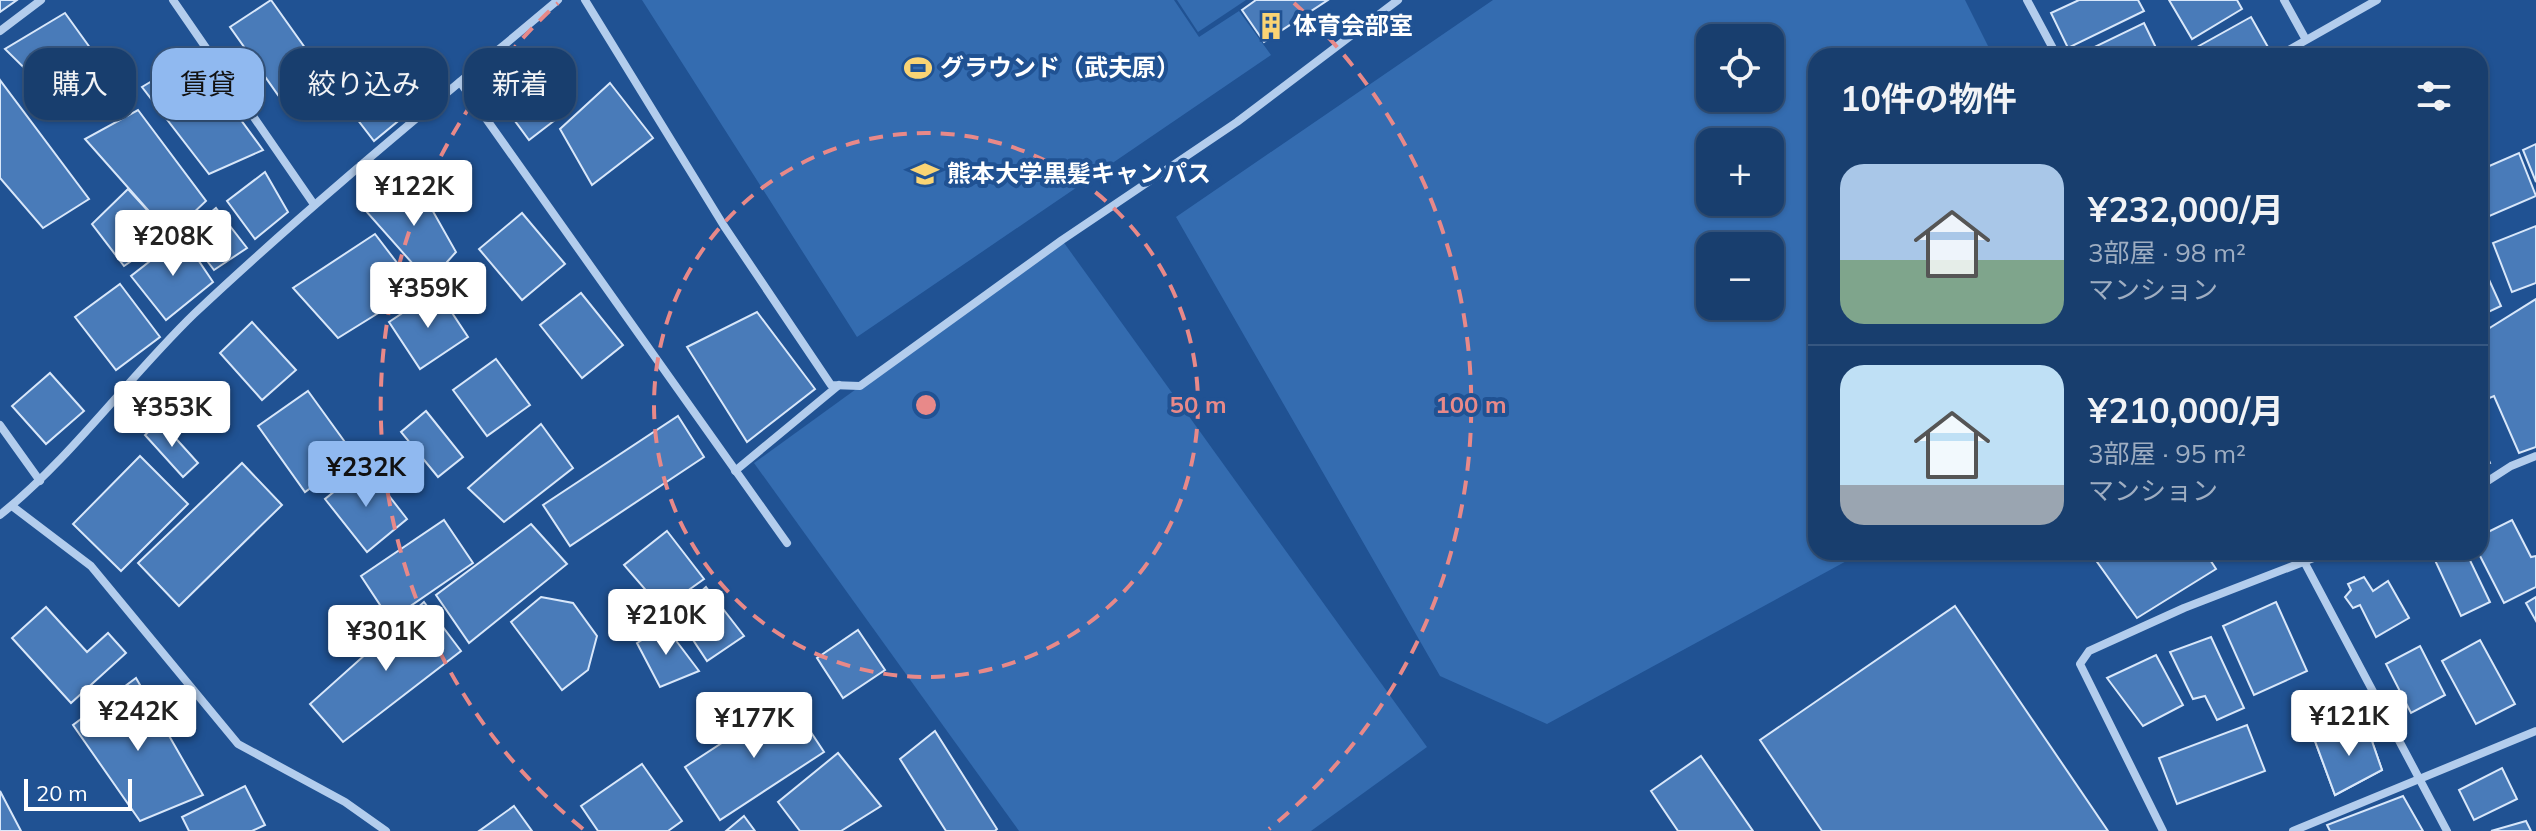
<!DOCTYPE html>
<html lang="ja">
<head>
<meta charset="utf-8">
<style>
  :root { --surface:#183e6e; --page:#214573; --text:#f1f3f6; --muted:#9faec2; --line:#365781; --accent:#90b9f0 }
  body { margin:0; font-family:Mulish,"Noto Sans JP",sans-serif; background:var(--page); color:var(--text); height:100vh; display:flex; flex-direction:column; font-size:30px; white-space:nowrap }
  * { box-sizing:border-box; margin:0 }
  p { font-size:26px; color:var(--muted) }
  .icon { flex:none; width:44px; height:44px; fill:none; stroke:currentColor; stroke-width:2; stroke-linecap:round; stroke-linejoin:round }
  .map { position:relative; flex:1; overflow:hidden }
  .details { position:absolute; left:1808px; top:48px; width:680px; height:512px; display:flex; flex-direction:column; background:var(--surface); border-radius:24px; box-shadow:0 2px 6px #0004,0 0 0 2px var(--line) }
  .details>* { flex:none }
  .banner { position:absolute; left:24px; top:48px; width:760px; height:72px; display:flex; gap:16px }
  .tools { position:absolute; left:1696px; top:24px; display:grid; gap:16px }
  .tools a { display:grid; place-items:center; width:88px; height:88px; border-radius:16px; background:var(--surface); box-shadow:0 2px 6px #0004,0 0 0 2px var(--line); font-size:40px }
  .scale { position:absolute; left:24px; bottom:20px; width:108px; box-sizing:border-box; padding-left:8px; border:4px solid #fff; border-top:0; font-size:22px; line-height:28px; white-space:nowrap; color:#fff; -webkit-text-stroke:6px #205293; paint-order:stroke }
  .price { position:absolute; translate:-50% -68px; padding:0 18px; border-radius:8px; background:#fff; color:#222; font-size:26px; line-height:52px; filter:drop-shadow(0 2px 4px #0008) }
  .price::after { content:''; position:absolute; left:50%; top:48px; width:24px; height:18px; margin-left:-12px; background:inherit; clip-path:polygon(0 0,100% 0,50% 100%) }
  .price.on { background:var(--accent); color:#111 }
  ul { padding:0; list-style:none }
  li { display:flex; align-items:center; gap:24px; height:200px; padding:0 32px }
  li+li { border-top:2px solid var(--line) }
  li span { display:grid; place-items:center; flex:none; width:224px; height:160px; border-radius:24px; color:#555 }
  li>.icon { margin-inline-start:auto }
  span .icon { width:96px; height:96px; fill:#fffc; stroke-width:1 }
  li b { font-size:34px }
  h2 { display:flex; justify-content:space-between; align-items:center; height:96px; padding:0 32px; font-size:34px }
  .tag { padding:0 28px; border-radius:24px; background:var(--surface); box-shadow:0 2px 6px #0004,0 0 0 2px var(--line); font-size:28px; line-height:72px }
  .tag.on { background:var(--accent); color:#111 }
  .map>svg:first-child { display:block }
</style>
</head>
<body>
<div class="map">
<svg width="2536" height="831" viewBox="0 0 2536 831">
  <rect width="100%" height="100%" fill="#205293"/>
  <g fill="#346cb0" fill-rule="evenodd">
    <polygon points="642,0 1174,0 1199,37 1239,11 1271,55 857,337"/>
    <polygon points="1177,0 1246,0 1198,32"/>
    <path d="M1493,0H1965L1993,56H1816V552H1863L1547,724L1440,676L1176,217ZM1710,38H1770V98H1710ZM1710,142H1770V202H1710ZM1770,246V306H1710V246Z"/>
    <polygon points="1062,240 1427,747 1311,831 1019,831 754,463"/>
  </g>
  <g fill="#497bb9" stroke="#d8e7fa" stroke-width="2">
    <polygon points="0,0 17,0 0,12"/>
    <polygon points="271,0 318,66 278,95 230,27"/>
    <polygon points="1256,0 1328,0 1264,42 1242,10"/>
    <polygon points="2079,0 2138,0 2144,11 2068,48 2051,13"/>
    <polygon points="2169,0 2237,0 2242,9 2192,39"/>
    <polygon points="65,13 114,81 71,114 5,49"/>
    <polygon points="2251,17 2269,49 2257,56 2181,56"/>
    <polygon points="2144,23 2160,56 2087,56 2084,52"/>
    <polygon points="395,49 432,93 374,141 337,93"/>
    <polygon points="194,56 263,150 209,174 142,87"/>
    <polygon points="532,65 572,107 529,140 501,102"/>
    <polygon points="0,80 89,199 43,228 0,178"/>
    <polygon points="610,83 653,138 592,185 560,129"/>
    <polygon points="138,110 206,201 170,235 85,139"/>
    <polygon points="2536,144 2536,182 2523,150"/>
    <polygon points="2519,153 2536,196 2480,220 2480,170"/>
    <polygon points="265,172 288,212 255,239 227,201"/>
    <polygon points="413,176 456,252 429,282 365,210"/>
    <polygon points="128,189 170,235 124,266 92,224"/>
    <polygon points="216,208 247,248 214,270 186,233"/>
    <polygon points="522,213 565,264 522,300 479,249"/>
    <polygon points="2536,226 2536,283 2512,292 2493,243"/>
    <polygon points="375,234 417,289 338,338 293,288"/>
    <polygon points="182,236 213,282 166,320 131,276"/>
    <polygon points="2480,260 2501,306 2480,316"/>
    <polygon points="120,284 160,337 116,370 75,317"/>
    <polygon points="437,290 468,337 420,369 389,322"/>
    <polygon points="581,293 623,345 582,378 540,325"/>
    <polygon points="2536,299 2536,447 2519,453 2494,396 2487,399 2480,385 2480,334"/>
    <polygon points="757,312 815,389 747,442 687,347"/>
    <polygon points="252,322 296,370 262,400 220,353"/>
    <polygon points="496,359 530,405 487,436 453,390"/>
    <polygon points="50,373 84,411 46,444 12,406"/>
    <polygon points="308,391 355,456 305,492 258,426"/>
    <polygon points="426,411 463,457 438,477 401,432"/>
    <polygon points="678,416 704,457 570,546 543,505"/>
    <polygon points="160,421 198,463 183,477 145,435"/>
    <polygon points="541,424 573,468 504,522 468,488"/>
    <polygon points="2480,440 2490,463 2480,467"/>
    <polygon points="140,456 188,504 121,571 73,524"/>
    <polygon points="242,463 282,505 179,606 138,563"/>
    <polygon points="366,466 407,519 367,552 325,499"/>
    <polygon points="444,520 473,563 390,620 361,576"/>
    <polygon points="2512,520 2531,557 2536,556 2536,587 2504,603 2478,552 2480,536"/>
    <polygon points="531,524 567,564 469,643 436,595"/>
    <polygon points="667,531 704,579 662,609 624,565"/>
    <polygon points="2090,552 2205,552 2216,569 2137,618"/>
    <polygon points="2440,552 2466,552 2490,602 2461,616 2433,556"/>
    <polygon points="2364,577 2373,591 2388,581 2409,618 2376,637 2360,605 2353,608 2345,597 2351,590 2348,584"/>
    <polygon points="706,587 744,636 707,661 676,614"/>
    <polygon points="541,597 573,603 597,636 588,670 562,690 511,622"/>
    <polygon points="2536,597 2536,621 2526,603"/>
    <polygon points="424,602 461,651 343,742 310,704"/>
    <polygon points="2276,602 2307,671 2254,695 2223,626"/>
    <polygon points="1955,606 2108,831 1822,831 1760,740"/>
    <polygon points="46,607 87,652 108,633 126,653 71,703 12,638"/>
    <polygon points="665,626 699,671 660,687 637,643"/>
    <polygon points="858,630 885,670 843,698 817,658"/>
    <polygon points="2211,637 2244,708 2217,720 2205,696 2193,699 2170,652"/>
    <polygon points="2480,640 2515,704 2476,724 2442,661"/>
    <polygon points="2420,646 2445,695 2411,713 2386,664"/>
    <polygon points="2156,655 2183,705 2143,726 2107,678"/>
    <polygon points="136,678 203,795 140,821 73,725"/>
    <polygon points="789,699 824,752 720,820 685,767"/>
    <polygon points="2366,724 2382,770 2335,795 2315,741"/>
    <polygon points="2366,724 2382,770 2335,795 2315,741"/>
    <polygon points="2247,725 2265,771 2177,804 2159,758"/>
    <polygon points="935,731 997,829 995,831 946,831 900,759"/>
    <polygon points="838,753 881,806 841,831 800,831 778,802"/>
    <polygon points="1701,756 1753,831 1678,831 1651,791"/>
    <polygon points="642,764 682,821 668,831 598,831 581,806"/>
    <polygon points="2502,768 2517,799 2474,820 2459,790"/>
    <polygon points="245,786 265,825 252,831 189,831 182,817"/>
    <polygon points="0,791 21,831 0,831"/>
    <polygon points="2403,796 2423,831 2330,831 2327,825"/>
    <polygon points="514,806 532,831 479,831"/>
    <polygon points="744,816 755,831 726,831"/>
    <polygon points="2526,821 2531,831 2491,831"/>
  </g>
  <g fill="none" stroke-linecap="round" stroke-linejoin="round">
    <g stroke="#b3cded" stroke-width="8">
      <polyline points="173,0 313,203"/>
      <polyline points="585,0 724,226 831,385 860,386 1062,240 1237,122 1398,0"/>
      <polyline points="2027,0 2057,56"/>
      <polyline points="2284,0 2305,38"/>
      <polyline points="0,31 41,0"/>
      <polyline points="2278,56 2377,0"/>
      <polyline points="460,82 787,543"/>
      <polyline points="0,425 40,481"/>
      <polyline points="735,471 839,385"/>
      <polyline points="2480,486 2511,466 2536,456"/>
      <polyline points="12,506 91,566 238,744 345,802 386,831"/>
      <path d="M0,515C73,456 127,379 194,314C311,204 435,103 558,0"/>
      <polyline points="2299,552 2447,831"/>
      <polyline points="2163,831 2080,664 2089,651 2184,608 2329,552"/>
      <polyline points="2293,831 2536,731"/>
    </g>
  </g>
  <g fill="none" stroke="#e88989" stroke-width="4" stroke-dasharray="14 10">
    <circle cx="926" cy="405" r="272"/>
    <path d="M583 829A545 545 0 0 1 558 3M1294 3A545 545 0 0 1 1269 829"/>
  </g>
  <defs>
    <g id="building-bare" transform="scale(2.16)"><path d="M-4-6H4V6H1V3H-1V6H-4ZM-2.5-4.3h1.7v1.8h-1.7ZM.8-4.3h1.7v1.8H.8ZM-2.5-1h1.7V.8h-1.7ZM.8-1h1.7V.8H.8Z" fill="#fad474" stroke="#205293" stroke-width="2.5" paint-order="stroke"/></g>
    <g id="stadium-bare" transform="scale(2.16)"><path d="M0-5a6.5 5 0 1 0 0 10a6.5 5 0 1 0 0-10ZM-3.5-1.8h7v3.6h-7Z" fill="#fad474" stroke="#205293" stroke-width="2.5" paint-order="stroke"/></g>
    <g id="university-bare" transform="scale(2.16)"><path d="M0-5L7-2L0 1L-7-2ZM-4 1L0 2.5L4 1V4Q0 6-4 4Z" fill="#fad474" stroke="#205293" stroke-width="2.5" paint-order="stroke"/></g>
  </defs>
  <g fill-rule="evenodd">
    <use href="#building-bare" x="1271" y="26"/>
    <use href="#stadium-bare" x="918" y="68"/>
    <use href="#university-bare" x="925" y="174"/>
  </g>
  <g text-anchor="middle" stroke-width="8" stroke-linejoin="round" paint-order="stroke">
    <g font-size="24" font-weight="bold" fill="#fff" stroke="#205293" text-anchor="start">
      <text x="1293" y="34">体育会部室</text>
      <text x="940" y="76">グラウンド（武夫原）</text>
      <text x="947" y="182">熊本大学黒髪キャンパス</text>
    </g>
  </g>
  <circle cx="926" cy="405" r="12" fill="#e88989" stroke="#205293" stroke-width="4"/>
  <g font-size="24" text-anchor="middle" font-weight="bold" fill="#e88989" stroke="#205293" stroke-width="8" stroke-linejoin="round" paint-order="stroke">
    <text x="1198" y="413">50 m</text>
    <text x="1471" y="413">100 m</text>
  </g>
</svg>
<div class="tools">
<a><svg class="icon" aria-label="locate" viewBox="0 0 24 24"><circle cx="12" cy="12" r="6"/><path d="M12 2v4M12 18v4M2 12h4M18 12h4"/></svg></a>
<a>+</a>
<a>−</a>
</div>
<div class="scale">20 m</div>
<b class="price" style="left:414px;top:228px">¥122K</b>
<b class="price" style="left:173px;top:278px">¥208K</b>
<b class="price" style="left:428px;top:330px">¥359K</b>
<b class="price" style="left:172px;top:449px">¥353K</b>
<b class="price on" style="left:366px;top:509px">¥232K</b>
<b class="price" style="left:666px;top:657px">¥210K</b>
<b class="price" style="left:386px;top:673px">¥301K</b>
<b class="price" style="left:138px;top:753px">¥242K</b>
<b class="price" style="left:2349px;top:758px">¥121K</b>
<b class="price" style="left:754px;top:760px">¥177K</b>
<div class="banner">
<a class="tag">購入</a>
<a class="tag on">賃貸</a>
<a class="tag">絞り込み</a>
<a class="tag">新着</a>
</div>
<section class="details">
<h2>10件の物件<svg class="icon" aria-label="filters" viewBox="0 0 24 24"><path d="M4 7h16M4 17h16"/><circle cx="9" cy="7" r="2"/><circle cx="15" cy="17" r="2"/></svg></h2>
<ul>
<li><span style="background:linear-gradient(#a9c7e8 60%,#7fa58c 0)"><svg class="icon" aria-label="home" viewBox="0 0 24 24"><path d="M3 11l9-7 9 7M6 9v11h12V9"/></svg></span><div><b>¥232,000/月</b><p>3部屋 · 98 m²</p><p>マンション</p></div></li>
<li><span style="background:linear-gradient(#bfe0f5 75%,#9aa5b1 0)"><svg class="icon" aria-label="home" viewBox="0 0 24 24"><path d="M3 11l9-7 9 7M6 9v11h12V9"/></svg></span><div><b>¥210,000/月</b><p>3部屋 · 95 m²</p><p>マンション</p></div></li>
</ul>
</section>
</div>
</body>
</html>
